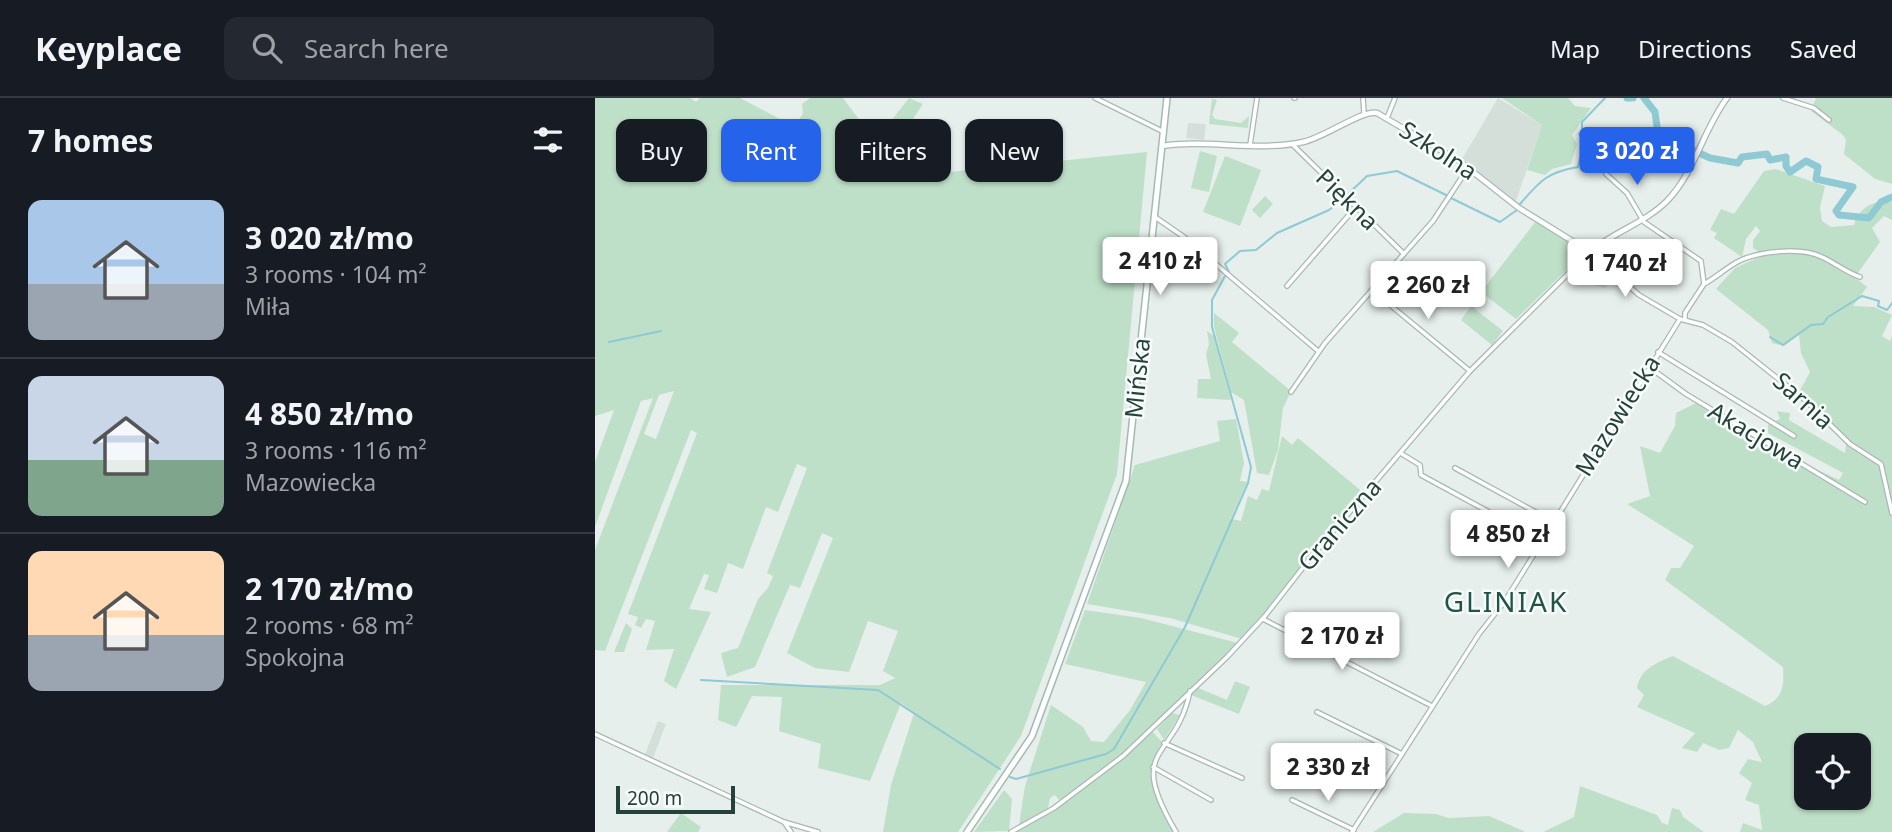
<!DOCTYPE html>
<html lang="en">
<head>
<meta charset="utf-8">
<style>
  :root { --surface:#171b24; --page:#242831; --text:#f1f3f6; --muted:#9ea1a6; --line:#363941; --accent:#2563eb }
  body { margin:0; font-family:"Noto Sans",sans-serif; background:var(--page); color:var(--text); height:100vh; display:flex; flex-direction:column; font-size:26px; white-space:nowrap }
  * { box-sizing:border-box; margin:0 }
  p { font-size:23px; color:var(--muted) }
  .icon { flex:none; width:38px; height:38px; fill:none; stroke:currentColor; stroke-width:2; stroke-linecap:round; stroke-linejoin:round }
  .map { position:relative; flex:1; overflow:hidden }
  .side { display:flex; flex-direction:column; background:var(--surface); width:595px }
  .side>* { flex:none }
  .hud { position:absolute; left:21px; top:21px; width:665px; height:63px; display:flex; gap:14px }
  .fabs { position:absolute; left:1199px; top:635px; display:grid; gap:14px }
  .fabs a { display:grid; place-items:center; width:77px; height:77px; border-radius:14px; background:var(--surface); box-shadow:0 2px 5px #0004; font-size:35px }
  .scale { position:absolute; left:21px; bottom:18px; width:119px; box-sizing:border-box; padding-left:7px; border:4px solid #24423a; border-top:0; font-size:19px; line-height:24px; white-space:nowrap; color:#24423a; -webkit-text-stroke:5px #f7fbf9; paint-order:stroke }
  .price { position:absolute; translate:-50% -60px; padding:0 16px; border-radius:7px; background:#fff; color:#222; font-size:23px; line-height:46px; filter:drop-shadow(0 2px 4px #0008) }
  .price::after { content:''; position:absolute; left:50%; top:42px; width:21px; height:16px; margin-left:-10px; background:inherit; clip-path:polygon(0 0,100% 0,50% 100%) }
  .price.on { background:var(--accent); color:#fff }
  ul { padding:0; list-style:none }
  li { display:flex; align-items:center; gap:21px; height:175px; padding:0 28px }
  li+li { border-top:2px solid var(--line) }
  li span { display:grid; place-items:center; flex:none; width:196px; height:140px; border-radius:14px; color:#555 }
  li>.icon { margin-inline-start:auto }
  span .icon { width:84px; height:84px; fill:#fffc; stroke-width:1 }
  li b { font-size:30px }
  h2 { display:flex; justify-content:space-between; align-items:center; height:84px; padding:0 28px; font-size:30px }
  .chip { padding:0 24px; border-radius:14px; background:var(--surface); box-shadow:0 2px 5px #0004; font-size:24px; line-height:63px }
  .chip.on { background:var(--accent); color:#fff }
  header { display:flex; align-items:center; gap:42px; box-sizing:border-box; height:98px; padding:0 35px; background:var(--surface); border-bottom:2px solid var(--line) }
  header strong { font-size:33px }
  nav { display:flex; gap:38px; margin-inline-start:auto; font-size:24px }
  .search { width:490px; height:63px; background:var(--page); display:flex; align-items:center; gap:18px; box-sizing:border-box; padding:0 24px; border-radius:14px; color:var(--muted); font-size:26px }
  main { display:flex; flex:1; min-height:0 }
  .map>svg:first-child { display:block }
</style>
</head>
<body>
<header>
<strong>Keyplace</strong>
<div class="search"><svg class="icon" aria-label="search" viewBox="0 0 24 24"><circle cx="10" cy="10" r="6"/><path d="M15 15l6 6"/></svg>Search here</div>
<nav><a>Map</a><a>Directions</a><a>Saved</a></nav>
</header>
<main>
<section class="side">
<h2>7 homes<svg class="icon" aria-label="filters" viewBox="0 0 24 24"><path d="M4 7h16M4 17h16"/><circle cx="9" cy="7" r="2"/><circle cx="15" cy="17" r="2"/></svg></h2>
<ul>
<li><span style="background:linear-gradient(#a9c7e8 60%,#9aa5b1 0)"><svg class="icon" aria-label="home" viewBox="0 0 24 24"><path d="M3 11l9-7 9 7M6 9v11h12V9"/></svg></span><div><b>3 020 zł/mo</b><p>3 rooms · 104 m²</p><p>Miła</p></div></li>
<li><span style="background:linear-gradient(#c9d6e8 60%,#7fa58c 0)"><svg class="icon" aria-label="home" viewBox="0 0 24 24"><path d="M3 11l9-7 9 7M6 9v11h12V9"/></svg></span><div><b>4 850 zł/mo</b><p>3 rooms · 116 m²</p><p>Mazowiecka</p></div></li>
<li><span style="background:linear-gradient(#ffd9b3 60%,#9aa5b1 0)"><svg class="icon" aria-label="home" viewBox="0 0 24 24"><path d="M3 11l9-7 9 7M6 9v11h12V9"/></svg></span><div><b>2 170 zł/mo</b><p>2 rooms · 68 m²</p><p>Spokojna</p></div></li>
</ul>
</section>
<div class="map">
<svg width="1297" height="734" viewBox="0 0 1297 734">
  <rect width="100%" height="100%" fill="#e6efeb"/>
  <g fill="#d4dfda">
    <polygon points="903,0 947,27 921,103 867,61"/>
    <polygon points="593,25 611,26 609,42 591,40"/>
    <polygon points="996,159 1020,179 1010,190 994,186 977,176"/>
    <polygon points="63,623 71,626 58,660 50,656"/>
  </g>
  <g fill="#bfe0c8" fill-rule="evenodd">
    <path d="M0,0H95L101,4L105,0H145L200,29L208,15L207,6L215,0H248L280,43L314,0L328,6L294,56L324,77L552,54L522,376L426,638L363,734H288L296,687L319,615L306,605L275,683L223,670L226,646L184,633L187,599L157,598L141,629L123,622L126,587H285L300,580L288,573L303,533L273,523L254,574L220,570L192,555L238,440L227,435L205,490L195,487L160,569L132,579L126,555L143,550L163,501L173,490L178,478L172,475L212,370L202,366L183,414L171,409L148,471L133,465L122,495L109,491L114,477L109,476L94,511L116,514L81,591L69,583L79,551L51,552L60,523L51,521L46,530L40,527L43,519L33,516L102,335L96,332L10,553L0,552V452L58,300L46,303L0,429V364L19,312L0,318ZM79,293L61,341L49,336L64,297Z"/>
    <polygon points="907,0 973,0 980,8 996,10 977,37 982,46 976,66 957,71 950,77 932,72 947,27"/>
    <polygon points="1221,0 1297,0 1297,86 1280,81 1249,56 1251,42 1248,37 1216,13"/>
    <polygon points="617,1 622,2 617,17 620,21 646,25 654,18 653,30 614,26"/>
    <polygon points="605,53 622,58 614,94 596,90"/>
    <polygon points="630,58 666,72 645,128 608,114"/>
    <path d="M1181,71L1230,88L1225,110L1227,123L1236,129L1259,127C1265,108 1278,102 1297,104V122L1289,118L1277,130L1285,144L1260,179L1272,189L1258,208L1279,209L1297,217L1287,238L1295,243L1297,238V734H1145L1148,725L1167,732L1164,707L1150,702L1157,685L1144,675L1153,661L1167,664L1158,644L1143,632L1134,650L1124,652L1108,645L1102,654L1087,650L1100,635L1042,609L1049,597L1042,590C1045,571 1061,565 1078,558L1170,608C1189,600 1189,587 1188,569L1070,482L1076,470H1085L1099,448L1032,406L1055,398L1045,348L1065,355L1080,328L1081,315L1101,305L1179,351L1244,382L1248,375L1173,335V326L1185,321L1182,313L1195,315L1194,322L1250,355L1252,340L1204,294L1215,274L1206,255L1204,237L1189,248L1177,245L1173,232L1121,191L1140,170L1169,157L1158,150V142L1165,133L1161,128L1151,141L1147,159L1119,140L1122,135L1115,132L1126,111L1139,116L1169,73ZM1211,648H1264V700H1211Z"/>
    <polygon points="670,98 678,106 665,120 657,112"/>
    <polygon points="941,123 985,151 987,157 921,221 886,194"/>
    <polygon points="876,208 908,233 897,247 866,222"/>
    <polygon points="619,215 644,235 637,244 696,293 688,310 683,352 674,377 662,375 649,302 636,294 619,229"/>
    <polygon points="612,233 619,238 636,302 602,300 603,281 616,281 611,256 614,246"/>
    <polygon points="641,321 649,365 645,383 652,384 636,421 646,423 653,398 662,402 667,391 674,393 687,338 697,347 703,340 770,396 647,541 575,520 492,506 540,367 625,343 622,323"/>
    <polygon points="490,512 546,520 643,545 537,648 469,701 464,702 460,697 455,700 453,710 424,727 430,688 456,607 488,629 496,643 509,644 535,612 551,584 470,566"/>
    <polygon points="31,525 37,531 29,554 19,554"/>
    <polygon points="640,583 655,589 644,616 596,597 601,589 632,602"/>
    <polygon points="577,615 585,617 569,642 562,631"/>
    <path d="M557,633L567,644C547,683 562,699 579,734H422L472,702Z"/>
    <polygon points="985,688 1062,717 1067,725 1073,727 1077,710 1085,712 1088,719 1109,734 948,734 979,719"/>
    <polygon points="409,692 417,701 414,733 379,734"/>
    <polygon points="86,715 106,729 103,734 72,734"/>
    <polygon points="809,715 841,716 854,720 894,718 931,734 778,734"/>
  </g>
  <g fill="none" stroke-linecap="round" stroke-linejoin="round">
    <g stroke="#8ec9d4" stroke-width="2">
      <polyline points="751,98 772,78 802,73 851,97"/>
      <polyline points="856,100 905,124 922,112"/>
      <path d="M925,106C945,83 952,74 983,69L989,44L984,36L987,32V24L1010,0"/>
      <polyline points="634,174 630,166 645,153 661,152 682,135 734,112 747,102"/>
      <polyline points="1175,239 1188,247 1216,227 1228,226 1233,219 1267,198 1284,203 1283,208 1292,212 1297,205"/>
      <polyline points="14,244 66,233"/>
      <polyline points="106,582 283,592 405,671"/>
      <polyline points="415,679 421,681 511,656 519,651 590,529 653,385 656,369 617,229 617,202 630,178"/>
    </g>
    <g stroke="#8ec9d4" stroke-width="7">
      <polyline points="1032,0 1038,0"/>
      <polyline points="1049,0 1060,14 1063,36 1115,60 1143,65 1147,59 1172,56 1175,62 1191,59 1191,68 1195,74 1211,63 1223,69 1221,81 1258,89 1241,113 1244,117 1274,120 1286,104 1297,99"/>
    </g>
    <g stroke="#a8b8b2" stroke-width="6">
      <g id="minor">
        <polyline points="500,0 569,34"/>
        <polyline points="699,0 700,0"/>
        <polyline points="768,0 769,15"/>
        <polyline points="1188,0 1219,10 1234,22"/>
        <polyline points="792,20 800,0"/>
        <polyline points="697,46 809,156"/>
        <polyline points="655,47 662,0"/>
        <polyline points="1011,76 1032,95 1049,124 1106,163 1109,186 1090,215 1090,220"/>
        <polyline points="560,119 589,139 723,253"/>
        <path d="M1109,186C1122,179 1133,168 1146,162C1167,153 1206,149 1227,159C1240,165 1251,174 1265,179"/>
        <polyline points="692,188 760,110"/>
        <polyline points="777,192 875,273"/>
        <polyline points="1063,254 1199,338"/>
        <polyline points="1054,269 1091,296 1270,404"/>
        <polyline points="696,294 730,245 838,123 873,70"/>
        <polyline points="807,356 825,367 826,377 894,414"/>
        <polyline points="860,370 957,423"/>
        <polyline points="668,521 837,608"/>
        <polyline points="722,614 807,656"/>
        <polyline points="0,636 189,724 196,734"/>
        <polyline points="569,645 647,680"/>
        <polyline points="558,669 616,702"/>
        <polyline points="697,702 759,732"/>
        <polyline points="189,724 223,734"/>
        <polyline points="416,734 459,710 528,658 632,559 670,518 717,458 875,273 995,154 1044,197 1085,221 1108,227 1137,244 1211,303 1255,346 1286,366 1297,415"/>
        <path d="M581,734C529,646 581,664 595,593"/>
        <polyline points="757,734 884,536 910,503 1085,221"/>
      </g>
    </g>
    <g stroke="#a8b8b2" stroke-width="7">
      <path id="tertiary" d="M567,48C613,41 663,54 708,44C731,39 766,12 782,15L864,63L924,110L995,154C1018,134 1050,125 1072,103C1100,74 1108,32 1132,0"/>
    </g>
    <g stroke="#a4bbb3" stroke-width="8">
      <polyline id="secondary" points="372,734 437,638 531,383 572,0"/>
    </g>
    <use href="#minor" stroke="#fff" stroke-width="3.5"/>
    <use href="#tertiary" stroke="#fff" stroke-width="4.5"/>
    <use href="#secondary" stroke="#fff" stroke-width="5"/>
  </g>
  <g text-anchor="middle" stroke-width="5" stroke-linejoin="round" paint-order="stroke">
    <g font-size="24" fill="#24423a" stroke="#f7fbf9">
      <text transform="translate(843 53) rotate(33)" y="8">Szkolna</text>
      <text transform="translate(752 102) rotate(44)" y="8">Piękna</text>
      <text transform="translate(543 280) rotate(-84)" y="8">Mińska</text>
      <text transform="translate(1208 303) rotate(42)" y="8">Sarnia</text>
      <text transform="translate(1023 318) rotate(-58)" y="8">Mazowiecka</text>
      <text transform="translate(1161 338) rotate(31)" y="8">Akacjowa</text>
      <text transform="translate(745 427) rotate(-49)" y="8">Graniczna</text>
    </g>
    <g font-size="28" letter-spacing="2" fill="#1f5548" stroke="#f7fbf9">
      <text x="911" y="514">GLINIAK</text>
    </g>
  </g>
</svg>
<div class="fabs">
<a><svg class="icon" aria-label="locate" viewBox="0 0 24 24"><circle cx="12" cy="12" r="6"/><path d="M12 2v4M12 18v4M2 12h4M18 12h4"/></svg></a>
</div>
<div class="scale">200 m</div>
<b class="price on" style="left:1042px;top:89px">3 020 zł</b>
<b class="price" style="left:565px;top:199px">2 410 zł</b>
<b class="price" style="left:1030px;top:201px">1 740 zł</b>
<b class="price" style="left:833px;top:223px">2 260 zł</b>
<b class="price" style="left:913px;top:472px">4 850 zł</b>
<b class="price" style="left:747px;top:574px">2 170 zł</b>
<b class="price" style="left:733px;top:705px">2 330 zł</b>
<div class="hud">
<a class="chip">Buy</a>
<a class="chip on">Rent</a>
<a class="chip">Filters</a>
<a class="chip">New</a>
</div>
</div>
</main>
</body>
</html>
